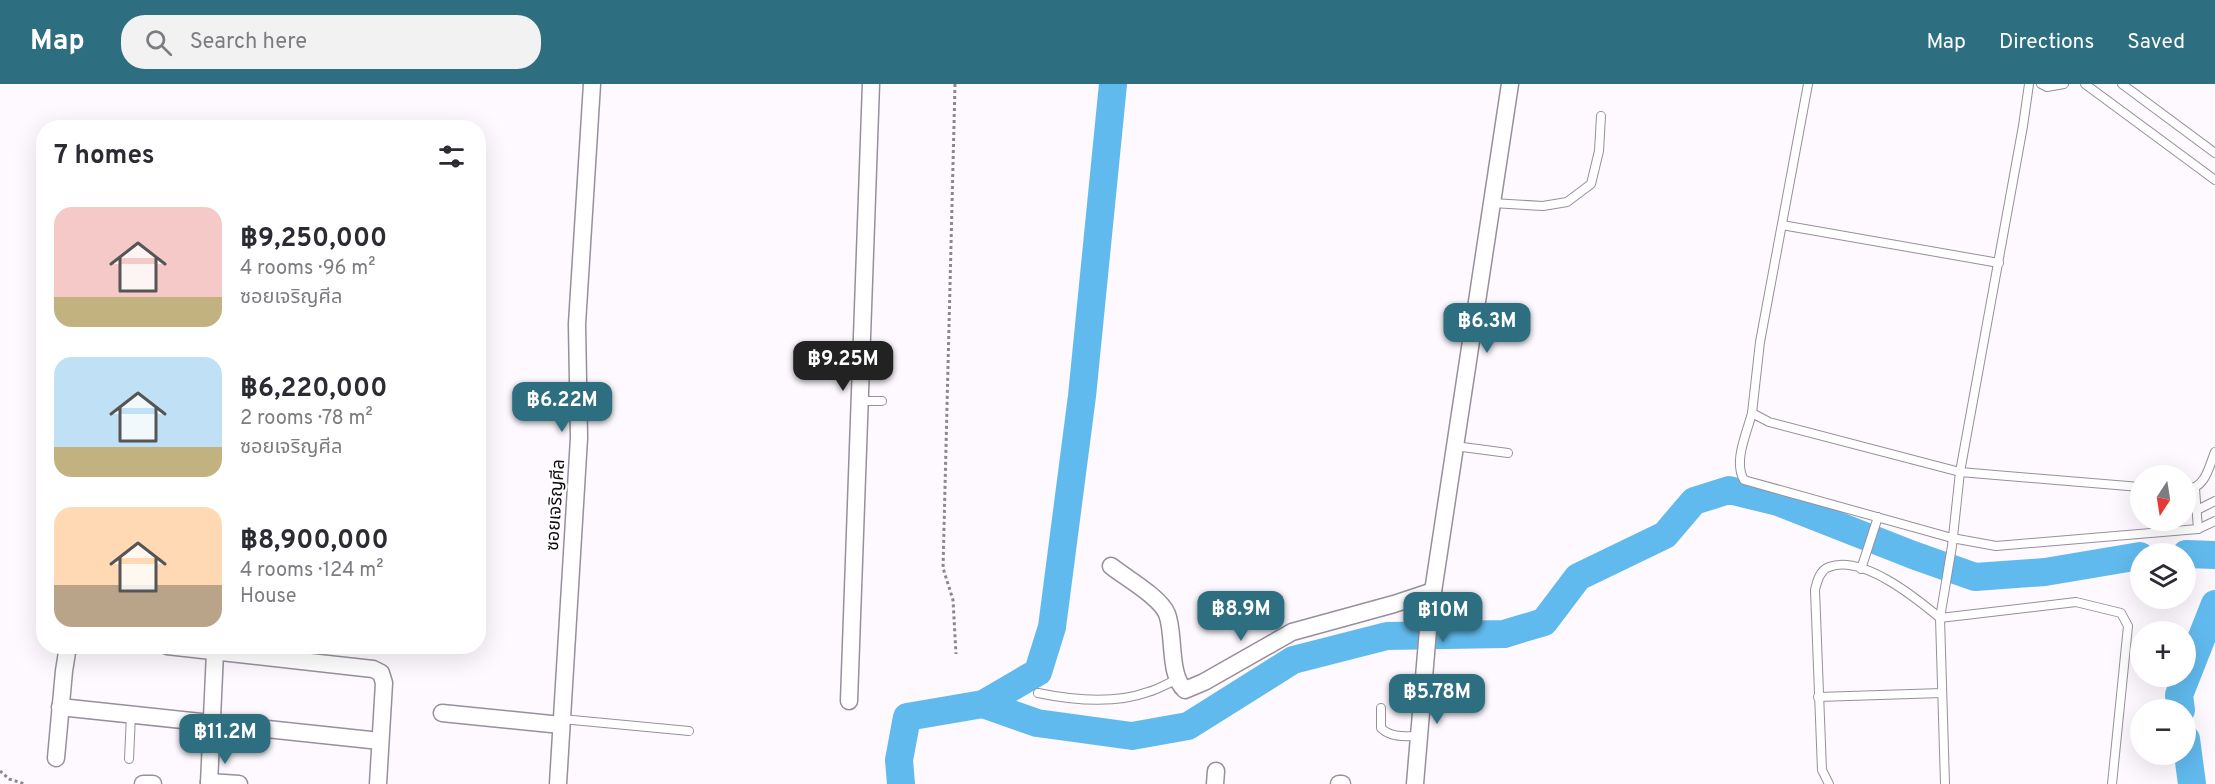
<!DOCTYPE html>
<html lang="en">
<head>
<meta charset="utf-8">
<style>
  :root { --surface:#fff; --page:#f2f2f3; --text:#2b2b33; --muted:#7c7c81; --accent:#2d6e81 }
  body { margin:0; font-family:Overpass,"Noto Sans Thai",sans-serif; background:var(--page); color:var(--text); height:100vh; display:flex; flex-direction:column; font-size:22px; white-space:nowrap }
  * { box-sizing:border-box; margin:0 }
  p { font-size:20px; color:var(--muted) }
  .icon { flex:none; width:33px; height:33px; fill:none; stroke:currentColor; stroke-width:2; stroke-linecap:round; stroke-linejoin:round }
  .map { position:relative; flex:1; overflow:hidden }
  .panel { position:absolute; left:36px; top:36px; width:450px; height:534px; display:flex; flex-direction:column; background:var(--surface); border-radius:24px; box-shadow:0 6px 24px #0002 }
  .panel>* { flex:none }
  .needle { width:39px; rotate:192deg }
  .controls { position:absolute; left:2130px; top:381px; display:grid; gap:12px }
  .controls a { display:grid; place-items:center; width:66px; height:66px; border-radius:50%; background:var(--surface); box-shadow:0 6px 24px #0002; font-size:30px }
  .price { position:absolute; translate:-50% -51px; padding:0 14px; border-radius:12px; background:var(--accent); color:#fff; font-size:20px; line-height:39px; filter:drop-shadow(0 2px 3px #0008) }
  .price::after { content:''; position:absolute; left:50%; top:36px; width:18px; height:14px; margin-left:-9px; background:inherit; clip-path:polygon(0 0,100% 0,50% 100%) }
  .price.on { background:#222; color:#fff }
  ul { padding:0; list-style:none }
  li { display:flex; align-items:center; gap:18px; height:150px; padding:0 18px }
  li span { display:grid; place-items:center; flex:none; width:168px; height:120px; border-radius:18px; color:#555 }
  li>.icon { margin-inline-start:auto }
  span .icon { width:72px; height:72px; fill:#fffc; stroke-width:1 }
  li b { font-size:26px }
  h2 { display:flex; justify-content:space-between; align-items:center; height:72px; padding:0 18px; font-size:26px }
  header { display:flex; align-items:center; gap:36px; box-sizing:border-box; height:84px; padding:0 30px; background:var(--accent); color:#fff }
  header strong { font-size:28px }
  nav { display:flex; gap:33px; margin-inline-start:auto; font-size:21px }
  .search { width:420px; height:54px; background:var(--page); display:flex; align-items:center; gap:15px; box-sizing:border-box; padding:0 21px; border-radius:24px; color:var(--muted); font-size:22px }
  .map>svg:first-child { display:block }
</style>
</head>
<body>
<header>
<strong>Map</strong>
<div class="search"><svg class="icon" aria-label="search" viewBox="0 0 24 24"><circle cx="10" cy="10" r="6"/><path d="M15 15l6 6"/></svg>Search here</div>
<nav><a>Map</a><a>Directions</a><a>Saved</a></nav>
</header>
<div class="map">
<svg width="2215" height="700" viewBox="0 0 2215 700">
  <rect width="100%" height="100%" fill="#fdf9ff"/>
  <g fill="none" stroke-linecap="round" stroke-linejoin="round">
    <g stroke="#61baed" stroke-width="28">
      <polyline points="2186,470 2215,471"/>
      <polyline points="983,620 1037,639 1132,652 1188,642 1293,576 1387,552 1504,550 1544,538 1578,493 1665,451 1694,417 1729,406 1778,418 1913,471 1975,493 2045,488 2140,472"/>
      <polyline points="2181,626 2179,611 2215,520"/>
      <polyline points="2186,655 2192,700"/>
      <polyline points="901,700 899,676 907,633 983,620 1038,588 1052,543 1082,312 1113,0"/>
    </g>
    <g stroke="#988f9c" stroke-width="10">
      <g id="service">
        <polyline points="1808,0 1760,258 1752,329 1769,338 1960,388 1952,462 1940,534 1945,700"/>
        <polyline points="2029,0 2023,42 1960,388 2140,403"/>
        <polyline points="2041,0 2047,3 2064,0"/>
        <polyline points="2085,0 2215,96"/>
        <polyline points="2122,0 2215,69"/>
        <polyline points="1492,119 1543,122 1567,118 1591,100 1599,67 1601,32"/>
        <polyline points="1782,141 1999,179"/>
        <polyline points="860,317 882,317"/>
        <path d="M1752,329C1747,349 1733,377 1744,396L1952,454L1996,462L2198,445L2215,437"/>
        <polyline points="1455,362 1508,369"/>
        <polyline points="2195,405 2198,445"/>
        <path d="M2186,406C2206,403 2208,385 2215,368"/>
        <polyline points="2197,426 2215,417"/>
        <polyline points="1861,485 1878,433"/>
        <path d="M1038,609C1072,616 1115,620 1148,608C1159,605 1168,599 1178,595"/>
        <polyline points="1818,613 1942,609"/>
        <path d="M1381,624V644C1391,654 1405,652 1419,652"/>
        <polyline points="562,635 689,647"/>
        <polyline points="129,675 131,631"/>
        <path d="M1829,700L1822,686L1815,506C1817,497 1820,486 1829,483C1862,470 1916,514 1940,534L2076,518L2121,529L2128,542L2112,700"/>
      </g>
    </g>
    <g stroke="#988f9c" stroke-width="19">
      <g id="minor">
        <path d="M1111,482C1126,494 1160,513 1167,530C1175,550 1168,591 1185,606L1204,598L1292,548L1394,520L1433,507"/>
        <polyline points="167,562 373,585 381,589 384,599 378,700"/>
        <polyline points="849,617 871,0"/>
        <polyline points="60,623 380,657"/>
        <polyline points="442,629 561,641"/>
        <polyline points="56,674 64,587 68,562"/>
        <polyline points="209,698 239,700"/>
        <polyline points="143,700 153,700"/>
        <polyline points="209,700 215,568"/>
        <polyline points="558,700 579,354 577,240 592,0"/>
        <polyline points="1215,700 1216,687"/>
        <polyline points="1339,700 1342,700"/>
        <polyline points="1415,700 1429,534 1510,0"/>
      </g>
    </g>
    <g stroke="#8b888d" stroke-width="3" stroke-dasharray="3 3" stroke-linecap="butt">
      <polyline points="955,0 943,484 953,516 956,570"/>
      <polyline points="0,687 9,695 25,700"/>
    </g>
    <use href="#service" stroke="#fff" stroke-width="8"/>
    <use href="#minor" stroke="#fff" stroke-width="16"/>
  </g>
  <g text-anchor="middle" stroke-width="4.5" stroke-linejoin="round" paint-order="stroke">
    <g font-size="18" fill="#100d11" stroke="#fff">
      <text transform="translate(555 421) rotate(-86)" y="6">ซอยเจริญศีล</text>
    </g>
  </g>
</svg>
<div class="controls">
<a><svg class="needle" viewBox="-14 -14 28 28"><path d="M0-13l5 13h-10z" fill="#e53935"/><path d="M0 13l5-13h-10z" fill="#7c7c81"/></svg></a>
<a><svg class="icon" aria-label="layers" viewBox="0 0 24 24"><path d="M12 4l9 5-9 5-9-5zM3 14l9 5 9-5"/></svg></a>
<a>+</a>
<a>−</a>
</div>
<b class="price" style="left:1487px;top:270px">฿6.3M</b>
<b class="price on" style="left:843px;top:308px">฿9.25M</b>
<b class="price" style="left:562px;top:349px">฿6.22M</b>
<b class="price" style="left:1241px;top:558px">฿8.9M</b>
<b class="price" style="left:1443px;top:559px">฿10M</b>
<b class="price" style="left:1437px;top:641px">฿5.78M</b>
<b class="price" style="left:225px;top:681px">฿11.2M</b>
<section class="panel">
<h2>7 homes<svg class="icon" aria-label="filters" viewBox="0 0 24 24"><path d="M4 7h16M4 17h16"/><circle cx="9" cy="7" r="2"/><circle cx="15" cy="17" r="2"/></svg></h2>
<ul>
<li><span style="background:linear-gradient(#f6c9c9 75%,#c2b280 0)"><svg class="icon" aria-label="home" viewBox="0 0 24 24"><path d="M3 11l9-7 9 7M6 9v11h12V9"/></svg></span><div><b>฿9,250,000</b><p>4 rooms · 96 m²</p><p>ซอยเจริญศีล</p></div></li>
<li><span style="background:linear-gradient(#bfe0f5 75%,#c2b280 0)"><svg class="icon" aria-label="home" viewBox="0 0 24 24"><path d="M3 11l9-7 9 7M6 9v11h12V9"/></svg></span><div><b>฿6,220,000</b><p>2 rooms · 78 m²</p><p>ซอยเจริญศีล</p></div></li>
<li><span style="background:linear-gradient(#ffd9b3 65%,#b9a48a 0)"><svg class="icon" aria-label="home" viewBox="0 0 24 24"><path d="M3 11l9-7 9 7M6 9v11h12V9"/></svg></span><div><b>฿8,900,000</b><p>4 rooms · 124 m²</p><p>House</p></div></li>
</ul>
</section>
</div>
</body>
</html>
